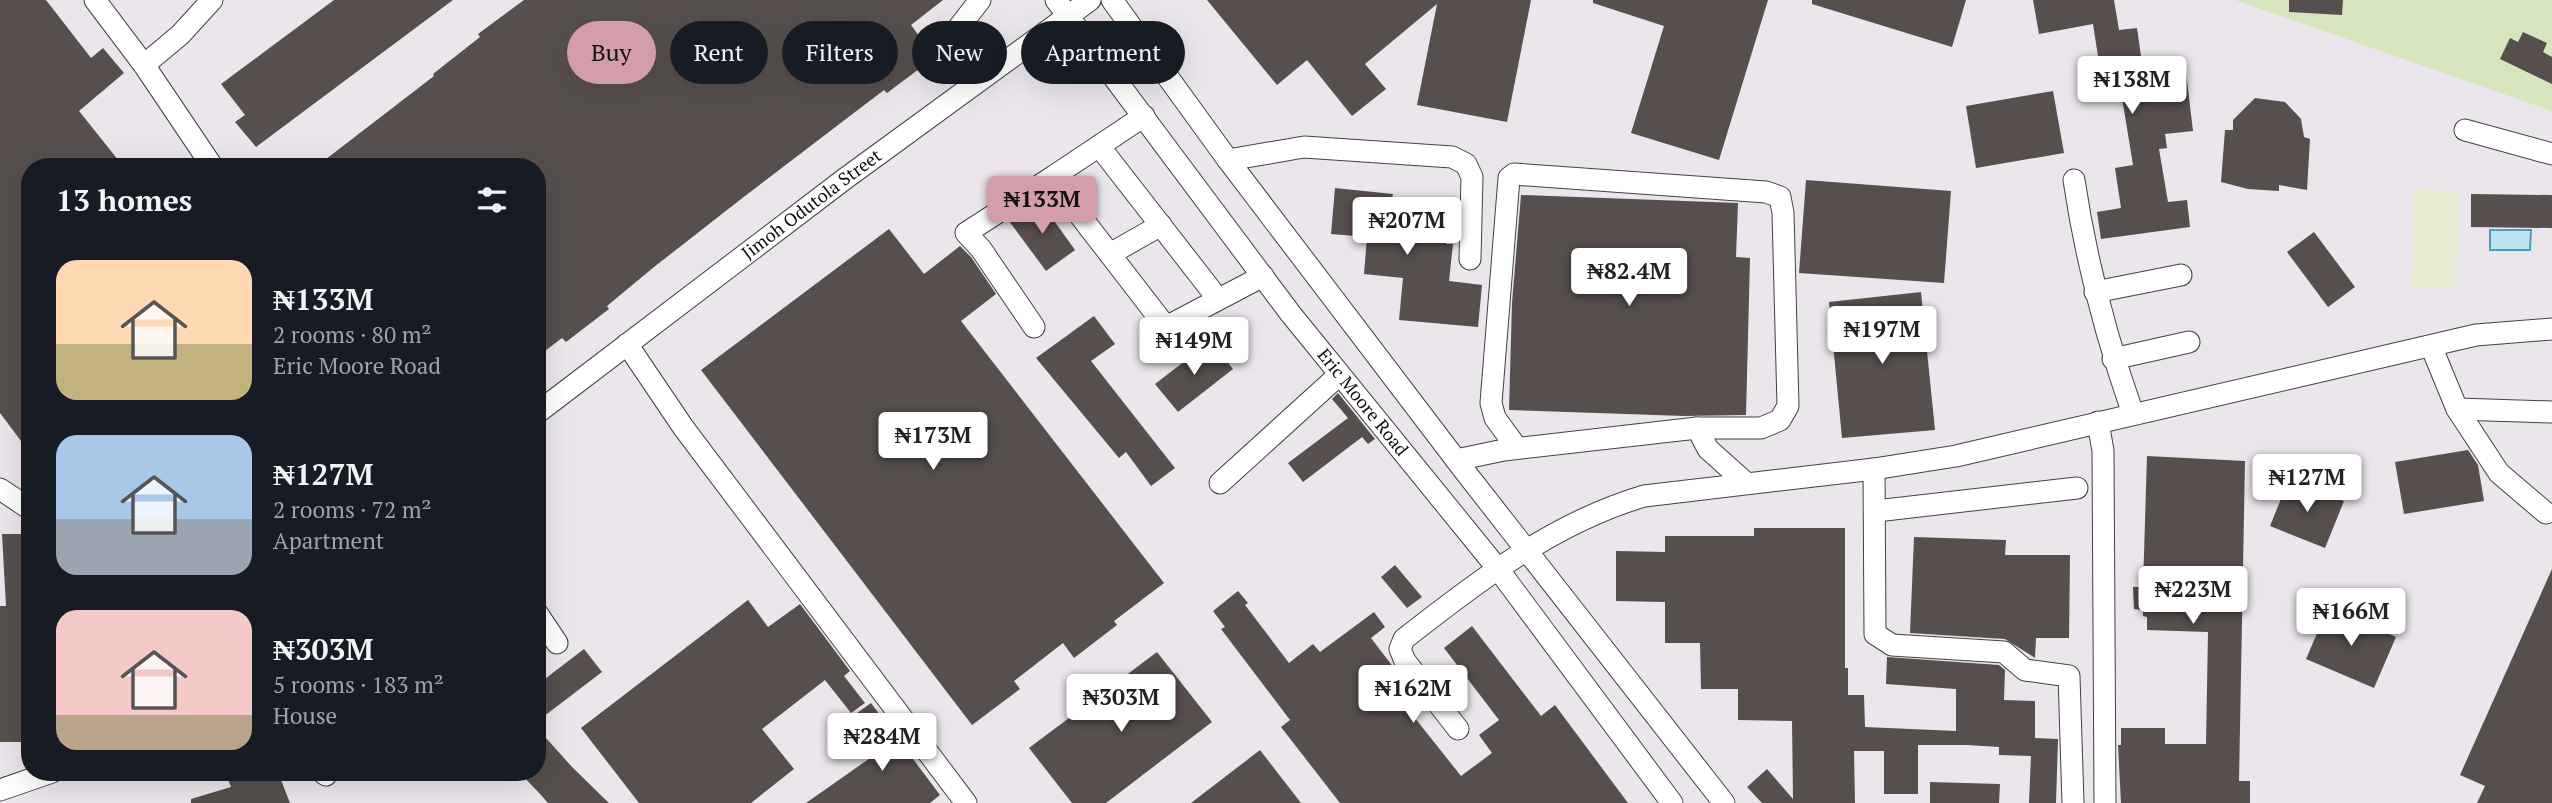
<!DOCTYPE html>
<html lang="en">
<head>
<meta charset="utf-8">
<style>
  :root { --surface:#171b24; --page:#242831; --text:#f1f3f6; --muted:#9ea1a6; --accent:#d39ea9 }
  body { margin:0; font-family:"PT Serif",serif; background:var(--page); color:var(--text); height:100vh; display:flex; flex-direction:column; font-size:26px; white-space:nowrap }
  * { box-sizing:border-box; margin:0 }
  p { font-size:23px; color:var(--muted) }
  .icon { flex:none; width:38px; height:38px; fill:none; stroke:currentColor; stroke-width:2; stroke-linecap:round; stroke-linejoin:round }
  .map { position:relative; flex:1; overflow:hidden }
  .drawer { position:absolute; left:21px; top:158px; width:525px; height:623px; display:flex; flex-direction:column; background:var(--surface); border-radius:28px; box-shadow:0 7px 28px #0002 }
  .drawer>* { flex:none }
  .banner { position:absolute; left:567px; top:21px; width:665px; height:63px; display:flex; gap:14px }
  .price { position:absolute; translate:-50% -60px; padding:0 16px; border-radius:7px; background:#fff; color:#222; font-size:23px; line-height:46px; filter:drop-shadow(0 2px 4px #0008) }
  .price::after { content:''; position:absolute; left:50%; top:42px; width:21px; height:16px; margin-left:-10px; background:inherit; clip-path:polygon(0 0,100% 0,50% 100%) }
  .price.selected { background:var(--accent); color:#111 }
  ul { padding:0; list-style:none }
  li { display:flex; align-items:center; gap:21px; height:175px; padding:0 35px }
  li span { display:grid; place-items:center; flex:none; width:196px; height:140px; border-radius:21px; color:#555 }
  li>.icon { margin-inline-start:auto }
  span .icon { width:84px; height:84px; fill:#fffc; stroke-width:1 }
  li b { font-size:30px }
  h2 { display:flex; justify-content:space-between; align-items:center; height:84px; padding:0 35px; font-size:30px }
  .chip { padding:0 24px; border-radius:32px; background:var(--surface); box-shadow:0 7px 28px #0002; font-size:24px; line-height:63px }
  .chip.selected { background:var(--accent); color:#111 }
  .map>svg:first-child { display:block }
</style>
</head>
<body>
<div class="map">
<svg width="2552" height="803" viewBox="0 0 2552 803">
  <rect width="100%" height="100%" fill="#fdfaf2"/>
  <path fill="#ebe5ec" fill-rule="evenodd" d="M0,0H2552V803H0ZM30,166H537V772H30Z"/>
  <polygon fill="#d7e5bf" points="2235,0 2552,0 2552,111"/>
  <polygon fill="#e6edd0" points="2414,190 2458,191 2456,288 2412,287"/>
  <polygon fill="#bde3ef" stroke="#4c9ebe" stroke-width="2" points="2490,230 2531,230 2530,250 2490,250"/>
  <g fill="#564f4d">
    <polygon points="0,0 46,0 91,58 103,48 124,73 79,111 123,166 30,166 30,453 0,413"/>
    <polygon points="334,0 453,0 256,147 235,122 245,115 221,84"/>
    <polygon points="524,0 943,0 911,25 935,57 887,93 884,90 745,196 654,267 607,306 609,309 566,342 562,338 537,357 537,166 317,166 434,76 433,74 480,37 478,34"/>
    <polygon points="1207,0 1531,0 1507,122 1417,105 1437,4 1365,64 1386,89 1352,116 1307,60 1277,85"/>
    <polygon points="1593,0 1768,0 1719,160 1631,133 1664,26 1593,3"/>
    <polygon points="1812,0 1966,0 1952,47 1812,4"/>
    <polygon points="2033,0 2114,0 2119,30 2137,28 2144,77 2186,72 2193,131 2165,134 2167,148 2159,149 2168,202 2187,200 2190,227 2101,239 2097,212 2121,208 2115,168 2133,165 2119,79 2102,82 2093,24 2039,34"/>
    <polygon points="2289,0 2343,0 2342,15 2289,12"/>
    <polygon points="2523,32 2547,43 2543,52 2552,57 2552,84 2500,59 2510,38 2518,42"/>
    <polygon points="2053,91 2064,153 1976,168 1966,106"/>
    <polygon points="2255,98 2285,102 2301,119 2304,137 2310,139 2307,190 2279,185 2279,191 2248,189 2221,182 2225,130 2233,130 2233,120"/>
    <polygon points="1806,180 1951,191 1944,283 1799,273"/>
    <polygon points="1335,188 1393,194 1392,198 1412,199 1409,226 1447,230 1446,244 1453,244 1449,281 1482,285 1478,327 1399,320 1403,278 1364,274 1367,237 1331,234"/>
    <polygon points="2471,194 2552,195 2552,228 2471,227"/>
    <polygon points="1521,195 1738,203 1736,257 1750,258 1746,415 1684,416 1509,410 1512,303"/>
    <polygon points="1040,201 1075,250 1046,271 1009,221"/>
    <polygon points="889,229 924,274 960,246 971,257 996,294 961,321 1164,583 1114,621 1117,625 1074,658 1063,643 1014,681 1020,689 972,725 701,370"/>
    <polygon points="2314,232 2355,287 2328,307 2287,252"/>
    <polygon points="1921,292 1935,430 1842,438 1829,302"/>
    <polygon points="1094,316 1115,344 1091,361 1175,468 1151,486 1126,452 1119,458 1036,358"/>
    <polygon points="1211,341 1233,369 1178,412 1155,384"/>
    <polygon points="1338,393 1375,439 1368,444 1362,437 1303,482 1288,463 1348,418 1332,399"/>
    <polygon points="2468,450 2478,465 2484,501 2404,514 2395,462"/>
    <polygon points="2147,456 2245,461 2239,781 2250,781 2250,803 2121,803 2118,745 2121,745 2121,728 2165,728 2165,744 2206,744 2208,632 2147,630 2147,617 2143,616 2143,610 2134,609 2133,587 2143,587"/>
    <polygon points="2289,479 2344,501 2325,548 2270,526"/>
    <polygon points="1754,528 1845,528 1845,668 1848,668 1848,695 1864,695 1865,727 1956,731 1956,689 1886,684 1887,657 1999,665 2005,670 2004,700 2035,701 2035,738 2058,739 2056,803 2029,803 2031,756 1999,755 1999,747 1967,745 1918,745 1918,794 1884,794 1884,751 1854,751 1855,803 1762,803 1747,787 1767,769 1793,799 1792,721 1738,720 1738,689 1701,689 1700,643 1665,643 1665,602 1616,601 1616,551 1665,552 1665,536 1754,536"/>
    <polygon points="2,534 30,534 30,742 0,742 0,606 6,606"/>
    <polygon points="1914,537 2006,540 2005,555 2070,555 2069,638 2036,638 2035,658 2005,639 1910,633"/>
    <polygon points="1395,565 1422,597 1407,608 1381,577"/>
    <polygon points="2552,569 2552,803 2477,803 2485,786 2460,775"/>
    <polygon points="1238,591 1248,603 1245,605 1289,663 1313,644 1320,652 1374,612 1385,627 1371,638 1410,689 1399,698 1461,776 1492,753 1479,735 1499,720 1444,648 1472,626 1541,716 1555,705 1628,803 1340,803 1281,727 1290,720 1221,629 1225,627 1213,611"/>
    <polygon points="748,600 768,627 800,604 850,671 844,676 865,703 851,713 825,680 762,729 794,769 751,803 639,803 581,728"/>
    <polygon points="2328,608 2396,637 2374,688 2306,659"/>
    <polygon points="584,649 602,672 543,717 537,709 537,685"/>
    <polygon points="1157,652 1212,722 1106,803 1072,803 1029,748"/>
    <polygon points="871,703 940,795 930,803 806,803 883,749 857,713"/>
    <polygon points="537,728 572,767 609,803 548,803 541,795 519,772 537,772"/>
    <polygon points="1260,750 1301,803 1191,803"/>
    <polygon points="225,772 278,772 290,803 191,803 191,799 231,787"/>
    <polygon points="1930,782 2000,784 1999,803 1930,803"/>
  </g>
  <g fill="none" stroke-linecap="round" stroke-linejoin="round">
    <g stroke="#424242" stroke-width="23">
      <g id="minor">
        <polyline points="95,0 144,65 212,166"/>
        <path id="s1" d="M1056,0L1290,313L1498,569L1672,803"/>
        <polyline points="1112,0 1228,160 1463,469 1724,803"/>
        <polyline points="144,65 180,35 212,0"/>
        <polyline points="975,82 949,50 949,40 980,0"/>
        <polyline points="1144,116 1051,178 1166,327 1263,276"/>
        <polyline points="2465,130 2552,154"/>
        <polyline points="1099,146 1218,299"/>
        <polyline points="1228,160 1304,147 1452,157 1466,164 1472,177 1470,259"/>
        <path d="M2074,180C2086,261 2106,337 2133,414"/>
        <polyline points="1110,254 1161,225"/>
        <polyline points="2095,292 2181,275"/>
        <polyline points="1034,327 981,249 966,233 1051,178"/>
        <polyline points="627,344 683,427 966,803"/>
        <polyline points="2431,346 2457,409 2499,473 2546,513"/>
        <polyline points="2113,359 2189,342"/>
        <polyline points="2457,409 2552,412"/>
        <path id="s2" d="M537,413L846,178L1090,0"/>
        <polyline points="2098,422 2103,451 2105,803"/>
        <polyline points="1697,428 1708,449 1746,483"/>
        <polyline points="1456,460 1504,450 1697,428 1761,428 1780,420 1788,406 1783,213 1780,197 1766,192 1514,174 1509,178 1491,403 1495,418 1517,448"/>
        <polyline points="1874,469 1875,634 1892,645 2004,652 2025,670 2069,676 2073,803"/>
        <polyline points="1220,483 1339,375"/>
        <polyline points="0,489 30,509"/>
        <polyline points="1876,511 2077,488"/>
        <polyline points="537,613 557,643"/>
        <path d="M1458,729L1405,661L1400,649L1404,639C1478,581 1553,523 1644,496L1874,469L1956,456L2476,335L2552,329"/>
        <polyline points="322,772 326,775"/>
        <polyline points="0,790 52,772"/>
      </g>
    </g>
    <use href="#minor" stroke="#fff" stroke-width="21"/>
  </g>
  <g text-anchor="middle" stroke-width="7" stroke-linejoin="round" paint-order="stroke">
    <g font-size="18" fill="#0f0f0f" stroke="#fff">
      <text dy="6" stroke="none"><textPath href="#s2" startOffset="345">Jimoh Odutola Street</textPath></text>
      <text dy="6" stroke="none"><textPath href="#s1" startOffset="506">Eric Moore Road</textPath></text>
    </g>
  </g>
</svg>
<b class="price" style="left:2132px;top:116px">₦138M</b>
<b class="price selected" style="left:1042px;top:236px">₦133M</b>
<b class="price" style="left:1407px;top:257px">₦207M</b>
<b class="price" style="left:1629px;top:308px">₦82.4M</b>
<b class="price" style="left:1882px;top:366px">₦197M</b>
<b class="price" style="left:1194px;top:377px">₦149M</b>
<b class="price" style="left:933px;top:472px">₦173M</b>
<b class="price" style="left:2307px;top:514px">₦127M</b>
<b class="price" style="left:2193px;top:626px">₦223M</b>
<b class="price" style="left:2351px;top:648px">₦166M</b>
<b class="price" style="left:1413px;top:725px">₦162M</b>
<b class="price" style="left:1121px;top:734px">₦303M</b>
<b class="price" style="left:882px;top:773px">₦284M</b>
<div class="banner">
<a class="chip selected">Buy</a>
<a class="chip">Rent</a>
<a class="chip">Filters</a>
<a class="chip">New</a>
<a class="chip">Apartment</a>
</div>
<section class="drawer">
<h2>13 homes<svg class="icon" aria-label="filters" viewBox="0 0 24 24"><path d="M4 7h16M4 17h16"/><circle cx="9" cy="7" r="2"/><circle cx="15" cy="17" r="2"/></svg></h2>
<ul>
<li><span style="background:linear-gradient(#ffd9b3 60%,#c2b280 0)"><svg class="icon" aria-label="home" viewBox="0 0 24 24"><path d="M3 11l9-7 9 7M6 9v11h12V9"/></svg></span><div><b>₦133M</b><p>2 rooms · 80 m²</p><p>Eric Moore Road</p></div></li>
<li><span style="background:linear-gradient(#a9c7e8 60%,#9aa5b1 0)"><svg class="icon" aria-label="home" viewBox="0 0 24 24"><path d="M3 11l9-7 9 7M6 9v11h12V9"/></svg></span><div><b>₦127M</b><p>2 rooms · 72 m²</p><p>Apartment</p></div></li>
<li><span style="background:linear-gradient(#f6c9c9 75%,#b9a48a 0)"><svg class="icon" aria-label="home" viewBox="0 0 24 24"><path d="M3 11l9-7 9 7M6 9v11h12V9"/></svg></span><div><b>₦303M</b><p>5 rooms · 183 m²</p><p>House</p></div></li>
</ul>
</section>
</div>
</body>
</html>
